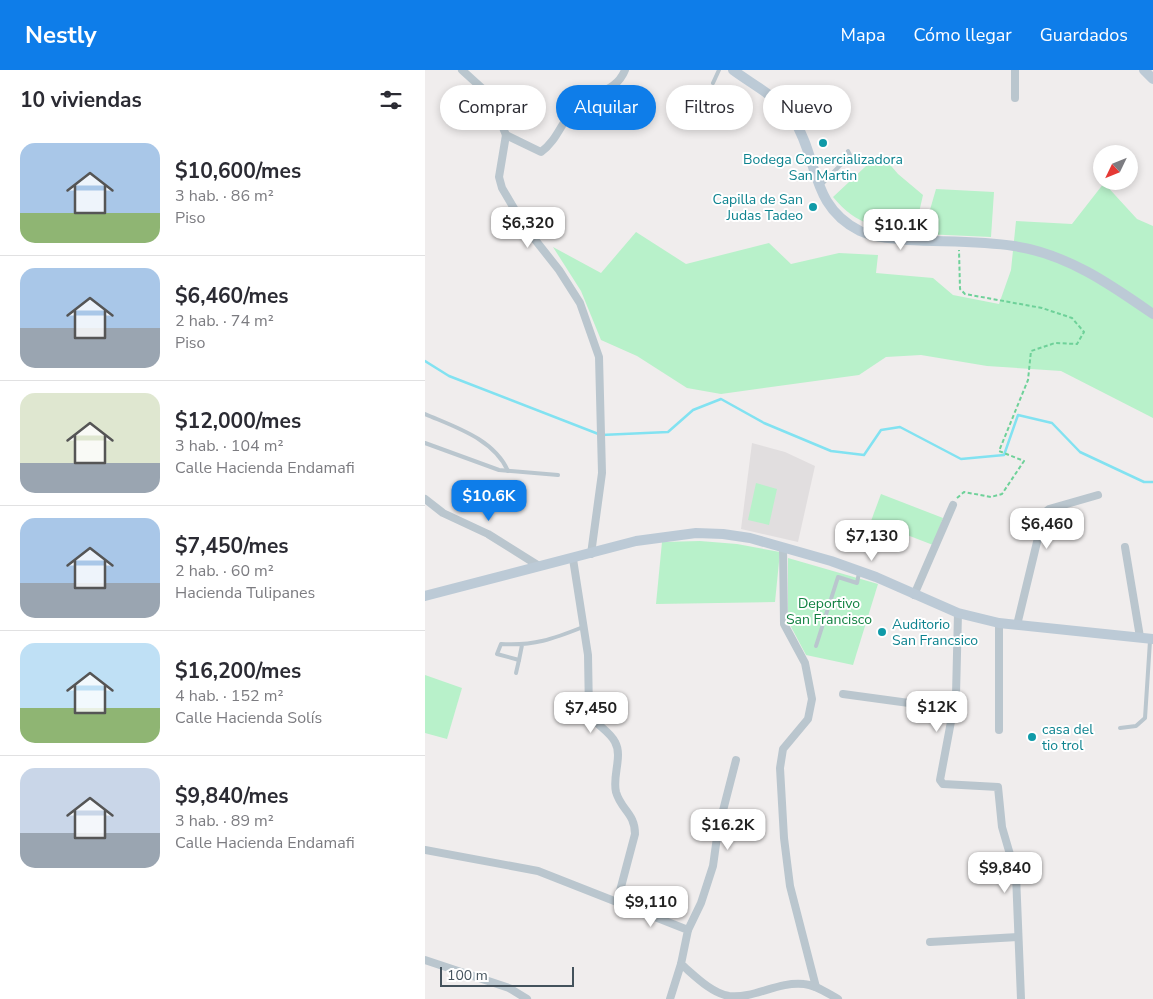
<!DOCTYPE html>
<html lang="es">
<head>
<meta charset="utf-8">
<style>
  :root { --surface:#fff; --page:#f7f7f7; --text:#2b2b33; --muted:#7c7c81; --line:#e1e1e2; --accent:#0e7de9 }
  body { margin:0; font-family:"Nunito Sans",sans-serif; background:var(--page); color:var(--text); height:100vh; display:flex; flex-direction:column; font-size:19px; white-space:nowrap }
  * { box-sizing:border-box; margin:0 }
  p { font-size:16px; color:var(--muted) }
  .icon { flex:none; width:28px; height:28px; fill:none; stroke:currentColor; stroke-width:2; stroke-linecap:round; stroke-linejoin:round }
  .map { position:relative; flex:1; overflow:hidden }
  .panel { display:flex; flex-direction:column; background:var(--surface); width:425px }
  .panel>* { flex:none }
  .top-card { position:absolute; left:15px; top:15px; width:475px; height:45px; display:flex; gap:10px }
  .needle { width:32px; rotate:227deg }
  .buttons { position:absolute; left:668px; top:75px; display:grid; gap:10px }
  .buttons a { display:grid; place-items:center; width:45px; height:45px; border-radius:50%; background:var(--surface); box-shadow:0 2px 8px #0003; font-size:25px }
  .scale { position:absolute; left:15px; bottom:12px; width:134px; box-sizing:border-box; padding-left:5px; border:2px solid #44525c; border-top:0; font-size:14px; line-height:18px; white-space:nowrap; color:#44525c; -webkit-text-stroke:4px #fff; paint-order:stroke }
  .price { position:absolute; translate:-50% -42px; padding:0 11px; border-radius:10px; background:#fff; color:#222; font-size:16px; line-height:32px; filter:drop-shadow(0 1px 2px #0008) }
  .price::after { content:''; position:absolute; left:50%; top:30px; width:15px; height:11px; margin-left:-8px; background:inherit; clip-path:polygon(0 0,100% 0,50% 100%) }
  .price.on { background:var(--accent); color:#fff }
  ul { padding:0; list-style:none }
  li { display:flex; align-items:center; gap:15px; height:125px; padding:0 20px }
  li+li { border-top:1px solid var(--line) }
  li span { display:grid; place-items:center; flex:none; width:140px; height:100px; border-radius:15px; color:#555 }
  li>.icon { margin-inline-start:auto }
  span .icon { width:60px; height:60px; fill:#fffc; stroke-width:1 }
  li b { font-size:21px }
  h2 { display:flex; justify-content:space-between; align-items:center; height:60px; padding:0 20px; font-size:21px }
  .tag { padding:0 18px; border-radius:22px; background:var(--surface); box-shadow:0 2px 8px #0003; font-size:18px; line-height:45px }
  .tag.on { background:var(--accent); color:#fff }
  header { display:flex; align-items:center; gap:30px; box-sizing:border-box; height:70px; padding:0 25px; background:var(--accent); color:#fff }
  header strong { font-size:24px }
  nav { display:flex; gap:28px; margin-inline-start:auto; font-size:18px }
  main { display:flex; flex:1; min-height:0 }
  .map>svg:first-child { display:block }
</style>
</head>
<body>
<header>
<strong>Nestly</strong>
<nav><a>Mapa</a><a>Cómo llegar</a><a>Guardados</a></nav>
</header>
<main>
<section class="panel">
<h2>10 viviendas<svg class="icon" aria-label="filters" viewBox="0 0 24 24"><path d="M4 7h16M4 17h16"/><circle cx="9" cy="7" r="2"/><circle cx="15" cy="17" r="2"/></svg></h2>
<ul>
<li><span style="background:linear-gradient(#a9c7e8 70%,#8fb573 0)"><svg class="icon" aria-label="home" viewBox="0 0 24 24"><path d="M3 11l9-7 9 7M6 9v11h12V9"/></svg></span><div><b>$10,600/mes</b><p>3 hab. · 86 m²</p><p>Piso</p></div></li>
<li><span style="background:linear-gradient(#a9c7e8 60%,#9aa5b1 0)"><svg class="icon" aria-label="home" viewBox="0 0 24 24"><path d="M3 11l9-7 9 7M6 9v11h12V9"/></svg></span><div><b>$6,460/mes</b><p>2 hab. · 74 m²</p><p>Piso</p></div></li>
<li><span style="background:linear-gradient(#dfe7d0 70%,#9aa5b1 0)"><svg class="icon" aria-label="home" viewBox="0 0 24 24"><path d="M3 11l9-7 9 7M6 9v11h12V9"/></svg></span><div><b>$12,000/mes</b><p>3 hab. · 104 m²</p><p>Calle Hacienda Endamafi</p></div></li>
<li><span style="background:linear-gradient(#a9c7e8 65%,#9aa5b1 0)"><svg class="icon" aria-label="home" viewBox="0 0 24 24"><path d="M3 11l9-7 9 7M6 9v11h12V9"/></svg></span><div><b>$7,450/mes</b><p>2 hab. · 60 m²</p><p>Hacienda Tulipanes</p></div></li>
<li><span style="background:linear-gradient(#bfe0f5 65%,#8fb573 0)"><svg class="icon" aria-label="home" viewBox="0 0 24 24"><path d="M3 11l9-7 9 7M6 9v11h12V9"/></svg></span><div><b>$16,200/mes</b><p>4 hab. · 152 m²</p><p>Calle Hacienda Solís</p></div></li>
<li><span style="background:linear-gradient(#c9d6e8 65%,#9aa5b1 0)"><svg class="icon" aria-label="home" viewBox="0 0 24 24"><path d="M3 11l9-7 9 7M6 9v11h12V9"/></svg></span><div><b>$9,840/mes</b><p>3 hab. · 89 m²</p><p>Calle Hacienda Endamafi</p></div></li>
</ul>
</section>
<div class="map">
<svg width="728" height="929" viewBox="0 0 728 929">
  <rect width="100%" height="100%" fill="#f0eded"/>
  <polygon fill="#e1dedf" points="327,373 360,382 390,396 373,472 316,459"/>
  <g fill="#b8f1ca">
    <path d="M455,83L473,104L498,125L490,160C453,158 433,157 408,127Z"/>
    <polygon points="679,113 712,149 728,156 728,348 636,301 562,296 496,285 461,287 434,305 296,324 262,318 212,286 176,270 156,221 128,177 176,203 211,162 261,194 344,173 366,194 414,183 453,185 451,203 508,208 528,225 574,234 586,200 591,151 647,154"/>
    <polygon points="511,119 569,122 566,167 498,164"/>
    <polygon points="331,413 352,419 344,455 323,450"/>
    <polygon points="456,424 518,448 508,475 446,451"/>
    <polygon points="275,471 312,474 355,482 350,532 231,534 237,472"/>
    <polygon points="363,488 453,514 428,595 381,585 363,551"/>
    <polygon points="0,605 37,618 22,669 0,663"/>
  </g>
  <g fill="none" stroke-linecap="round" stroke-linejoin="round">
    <polyline stroke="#82e2f1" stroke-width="2.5" points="0,291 24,306 176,365 243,362 268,340 296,329 339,353 406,381 439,385 456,360 475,357 536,389 579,385 593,345 627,353 655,382 719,412 728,412"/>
    <polyline stroke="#6ed199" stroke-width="2" stroke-dasharray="4 2.5" stroke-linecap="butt" points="532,428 539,422 566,427 577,424 599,391 574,381 603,310 606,281 630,273 652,274 659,262 647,248 617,238 540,224 535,219 534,180"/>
    <g stroke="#bac6ce" stroke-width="4">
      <polyline points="288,13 294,0"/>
      <polyline points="398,113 425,85 423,81"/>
      <path d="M0,344C30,357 69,369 83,401"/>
      <polyline points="0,373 74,400 133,405"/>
      <path d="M97,575L94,590L72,584L76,574C109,576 128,569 158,557"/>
      <polyline points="391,576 413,507 432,513 434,503"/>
      <polyline points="91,603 94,590"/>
      <polyline points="695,658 711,656 720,648 725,571"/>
    </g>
    <g stroke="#bac6ce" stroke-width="8">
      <polyline points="37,0 59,20 68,34 81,65 74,107 77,118 100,157 134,200 155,233 174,287 177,403 166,484"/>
      <polyline points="590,0 590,28"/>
      <path d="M81,65L116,82C133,70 137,49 152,36C168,21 191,23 200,0"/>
      <polyline points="0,429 18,443 63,464 114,496"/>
      <polyline points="358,477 359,554 380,593 387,629 383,649 358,679 355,698 359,768 365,816 391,917"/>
      <polyline points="700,477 715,567"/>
      <path d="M148,489L163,585L164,643C170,655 184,660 190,672C198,686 187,706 191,722C196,740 210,743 210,764L192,832"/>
      <polyline points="489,525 528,435"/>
      <polyline points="533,543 531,625 515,710 518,714 573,717 577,757 591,805 596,929"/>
      <polyline points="592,555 619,443 624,439 673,425"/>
      <polyline points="418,624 528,639"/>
      <polyline points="574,660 574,553"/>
      <path d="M0,780L113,801L263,860L256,894C269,905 286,923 304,926C329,929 353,911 379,914C391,915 402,923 413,929"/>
      <polyline points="263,860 276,833 288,796 293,760 311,690"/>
      <polyline points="505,872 593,867"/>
      <polyline points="0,890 84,918 102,929"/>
      <polyline points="245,929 256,894"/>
    </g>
    <g stroke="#bccad6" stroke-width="10">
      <path d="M308,0C328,15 355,28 369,50C394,90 385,136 435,161C450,168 467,168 483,170C518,172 555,171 589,176C642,184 685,214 728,244"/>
      <polyline points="719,0 728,9"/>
      <polyline points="0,526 211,471 271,463 298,464 325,468 406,491 451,507 533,543 574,553 728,569"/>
    </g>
  </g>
  <g fill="#0f9aa8" stroke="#fff" stroke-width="2">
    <circle cx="398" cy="73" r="5"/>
    <circle cx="388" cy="137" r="5"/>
    <circle cx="457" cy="562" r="5"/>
    <circle cx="607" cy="667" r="5"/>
  </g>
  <g text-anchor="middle" stroke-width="4" stroke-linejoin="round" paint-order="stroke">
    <g font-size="14" fill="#0d838f" stroke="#fff" text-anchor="start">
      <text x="398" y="94" text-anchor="middle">Bodega Comercializadora<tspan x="398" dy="16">San Martin</tspan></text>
      <text x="378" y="134" text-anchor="end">Capilla de San<tspan x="378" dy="16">Judas Tadeo</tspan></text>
      <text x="467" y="559">Auditorio<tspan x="467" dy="16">San Francsico</tspan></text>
      <text x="617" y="664">casa del<tspan x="617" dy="16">tio trol</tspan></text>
    </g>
    <g font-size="14" fill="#118141" stroke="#fff">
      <text x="404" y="538">Deportivo<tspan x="404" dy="16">San Francisco</tspan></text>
    </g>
  </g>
</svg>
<div class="buttons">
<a><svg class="needle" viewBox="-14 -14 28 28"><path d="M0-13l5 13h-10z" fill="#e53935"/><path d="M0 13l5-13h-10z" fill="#7c7c81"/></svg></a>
</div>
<div class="scale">100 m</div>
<b class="price" style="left:103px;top:179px">$6,320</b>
<b class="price" style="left:476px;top:181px">$10.1K</b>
<b class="price on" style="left:64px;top:452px">$10.6K</b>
<b class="price" style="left:622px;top:480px">$6,460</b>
<b class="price" style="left:447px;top:492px">$7,130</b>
<b class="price" style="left:512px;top:663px">$12K</b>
<b class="price" style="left:166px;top:664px">$7,450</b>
<b class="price" style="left:303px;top:781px">$16.2K</b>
<b class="price" style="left:580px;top:824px">$9,840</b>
<b class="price" style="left:226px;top:858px">$9,110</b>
<div class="top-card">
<a class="tag">Comprar</a>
<a class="tag on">Alquilar</a>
<a class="tag">Filtros</a>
<a class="tag">Nuevo</a>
</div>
</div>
</main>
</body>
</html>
